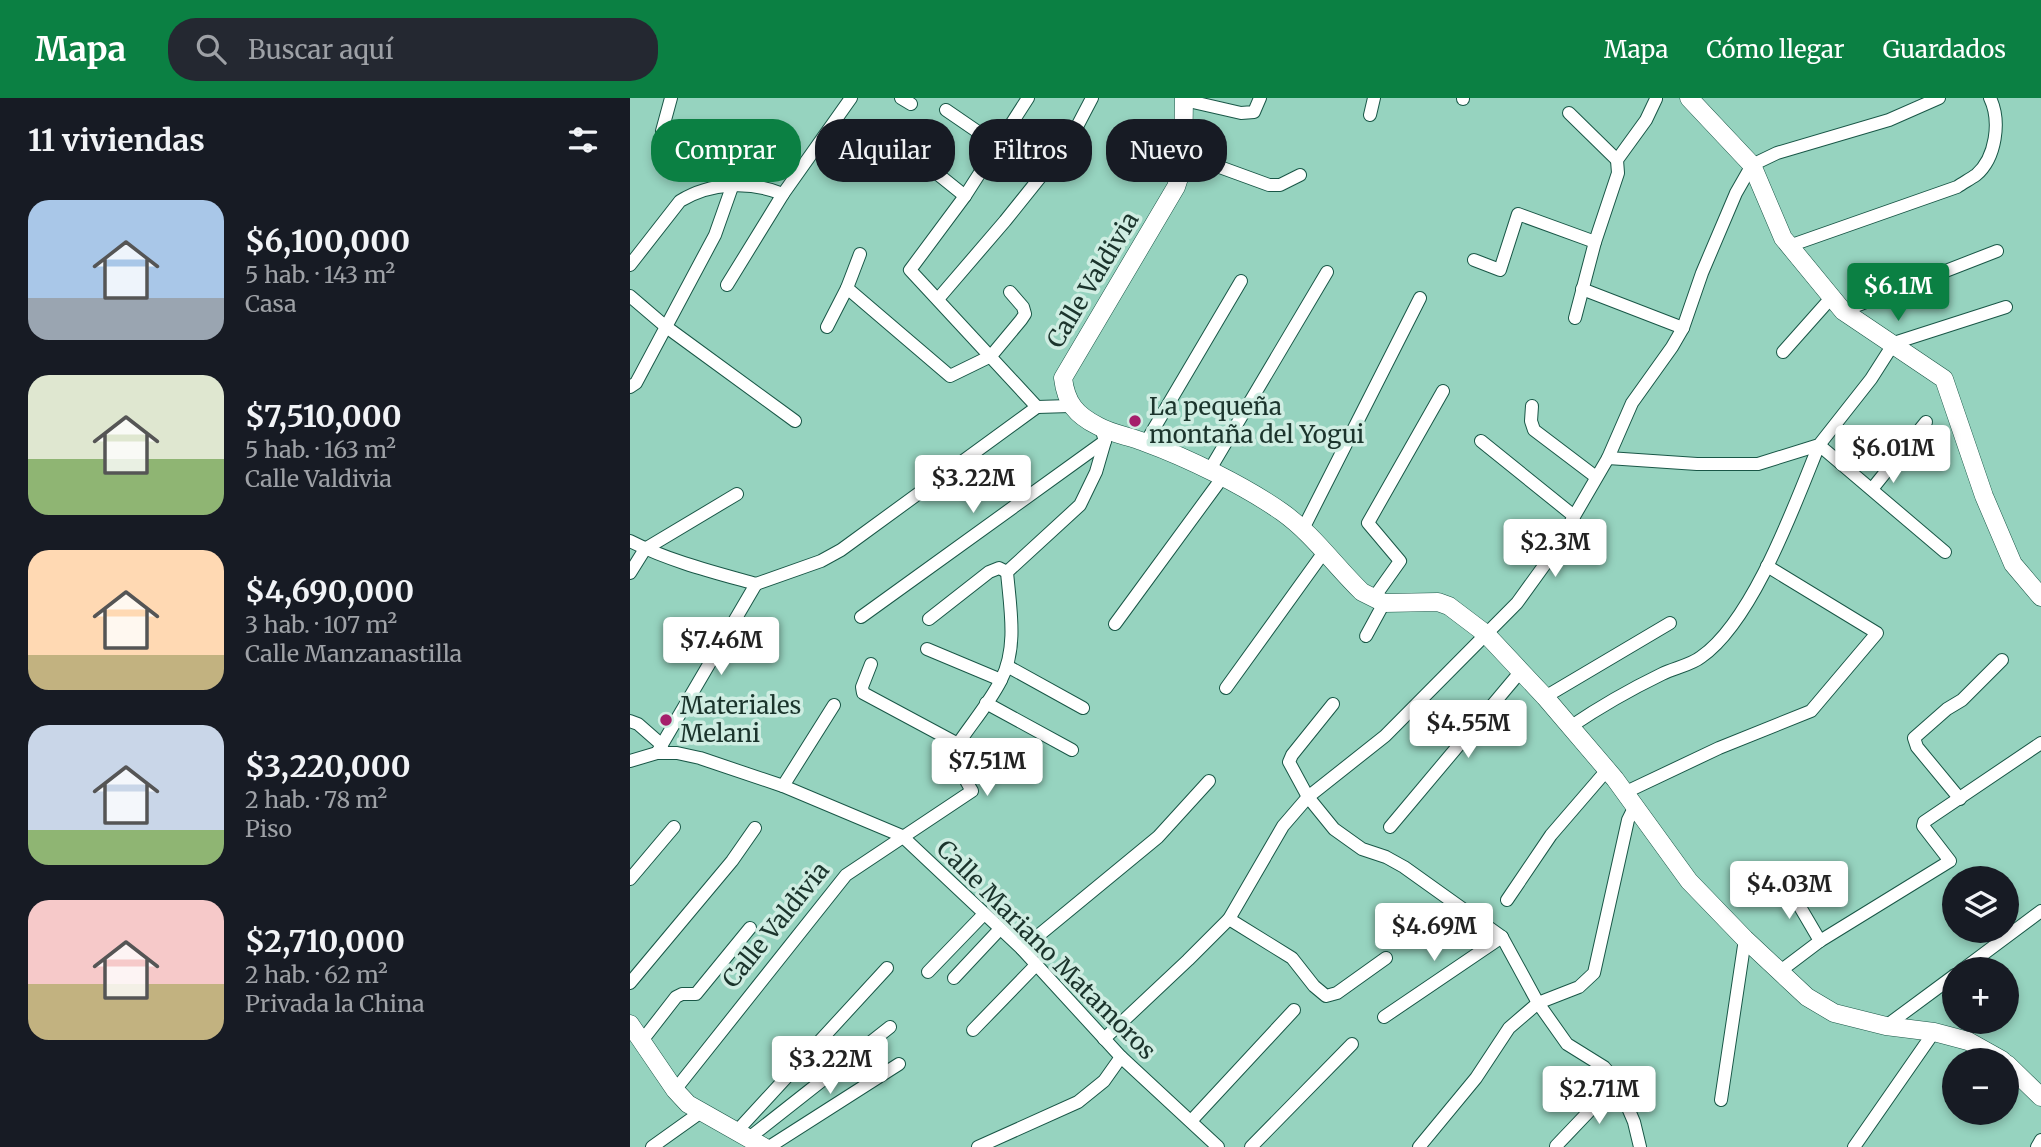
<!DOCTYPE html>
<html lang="es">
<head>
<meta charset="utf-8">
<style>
  :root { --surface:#171b24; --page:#242831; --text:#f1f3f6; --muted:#9ea1a6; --accent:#0b8043 }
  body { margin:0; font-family:Merriweather,serif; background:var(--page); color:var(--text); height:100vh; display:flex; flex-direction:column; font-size:26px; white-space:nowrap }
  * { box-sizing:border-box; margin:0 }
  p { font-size:23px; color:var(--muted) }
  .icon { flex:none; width:38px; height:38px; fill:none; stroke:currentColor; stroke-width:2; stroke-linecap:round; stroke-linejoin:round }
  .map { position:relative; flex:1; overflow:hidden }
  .details { display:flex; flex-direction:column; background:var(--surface); width:630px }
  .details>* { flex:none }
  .top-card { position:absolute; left:21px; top:21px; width:665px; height:63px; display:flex; gap:14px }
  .controls { position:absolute; left:1312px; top:768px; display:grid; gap:14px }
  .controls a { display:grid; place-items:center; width:77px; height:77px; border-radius:50%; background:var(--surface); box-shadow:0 4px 10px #0003; font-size:35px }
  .price { position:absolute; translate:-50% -60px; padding:0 16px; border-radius:7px; background:#fff; color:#222; font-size:23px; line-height:46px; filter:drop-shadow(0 2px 4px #0008) }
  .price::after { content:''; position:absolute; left:50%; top:42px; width:21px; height:16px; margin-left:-10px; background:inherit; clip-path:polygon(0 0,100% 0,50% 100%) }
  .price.selected { background:var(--accent); color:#fff }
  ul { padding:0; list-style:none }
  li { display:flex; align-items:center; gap:21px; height:175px; padding:0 28px }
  li span { display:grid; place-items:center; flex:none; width:196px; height:140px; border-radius:21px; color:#555 }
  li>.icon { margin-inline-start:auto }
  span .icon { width:84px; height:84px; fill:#fffc; stroke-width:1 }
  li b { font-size:30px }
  h2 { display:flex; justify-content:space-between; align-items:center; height:84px; padding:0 28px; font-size:30px }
  .pill { padding:0 24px; border-radius:28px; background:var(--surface); box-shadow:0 4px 10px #0003; font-size:24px; line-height:63px }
  .pill.selected { background:var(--accent); color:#fff }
  header { display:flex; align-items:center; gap:42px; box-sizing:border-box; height:98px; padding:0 35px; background:var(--accent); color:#fff }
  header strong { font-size:33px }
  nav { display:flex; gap:38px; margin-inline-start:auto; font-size:24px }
  .search { width:490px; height:63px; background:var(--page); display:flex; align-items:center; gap:18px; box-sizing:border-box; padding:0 24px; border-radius:28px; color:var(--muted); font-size:26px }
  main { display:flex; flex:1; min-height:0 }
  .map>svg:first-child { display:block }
</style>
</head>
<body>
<header>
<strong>Mapa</strong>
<div class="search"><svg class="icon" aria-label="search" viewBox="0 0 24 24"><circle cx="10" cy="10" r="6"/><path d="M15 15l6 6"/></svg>Buscar aquí</div>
<nav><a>Mapa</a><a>Cómo llegar</a><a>Guardados</a></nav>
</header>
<main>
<section class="details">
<h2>11 viviendas<svg class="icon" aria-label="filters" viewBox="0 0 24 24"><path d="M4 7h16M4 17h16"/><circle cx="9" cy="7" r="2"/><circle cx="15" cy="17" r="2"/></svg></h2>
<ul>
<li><span style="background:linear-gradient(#a9c7e8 70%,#9aa5b1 0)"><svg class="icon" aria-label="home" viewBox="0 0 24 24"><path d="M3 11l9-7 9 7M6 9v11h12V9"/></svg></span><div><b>$6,100,000</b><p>5 hab. · 143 m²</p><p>Casa</p></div></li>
<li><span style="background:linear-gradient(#dfe7d0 60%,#8fb573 0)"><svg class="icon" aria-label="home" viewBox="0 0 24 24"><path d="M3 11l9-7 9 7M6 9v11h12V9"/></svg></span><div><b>$7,510,000</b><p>5 hab. · 163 m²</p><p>Calle Valdivia</p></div></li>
<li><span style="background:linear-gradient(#ffd9b3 75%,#c2b280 0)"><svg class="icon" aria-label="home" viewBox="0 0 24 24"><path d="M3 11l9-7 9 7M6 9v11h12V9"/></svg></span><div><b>$4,690,000</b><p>3 hab. · 107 m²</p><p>Calle Manzanastilla</p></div></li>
<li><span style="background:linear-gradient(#c9d6e8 75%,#8fb573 0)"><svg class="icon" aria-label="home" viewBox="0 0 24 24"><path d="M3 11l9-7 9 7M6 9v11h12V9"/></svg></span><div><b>$3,220,000</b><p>2 hab. · 78 m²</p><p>Piso</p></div></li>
<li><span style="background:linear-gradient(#f6c9c9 60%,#c2b280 0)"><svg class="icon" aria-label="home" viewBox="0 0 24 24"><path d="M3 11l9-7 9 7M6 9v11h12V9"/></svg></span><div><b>$2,710,000</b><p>2 hab. · 62 m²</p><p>Privada la China</p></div></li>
</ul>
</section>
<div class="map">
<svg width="1411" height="1049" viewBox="0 0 1411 1049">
  <rect width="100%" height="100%" fill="#96d3bf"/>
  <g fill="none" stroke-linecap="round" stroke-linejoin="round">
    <g stroke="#195747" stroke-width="14">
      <g id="street">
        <polyline points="271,0 281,6"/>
        <polyline points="398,0 335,98 280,172 407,309"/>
        <polyline points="833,1 833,0"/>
        <polyline points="554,2 611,15 624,14 630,0"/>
        <polyline points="316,12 367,47"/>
        <polyline points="939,15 987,62"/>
        <polyline points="740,17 744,0"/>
        <polyline points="32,33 41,0"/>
        <polyline points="554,56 639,87 650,87 670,77"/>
        <polyline points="299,69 335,98"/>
        <path d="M1159,148L1327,89C1333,85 1340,81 1346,77C1366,60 1371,23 1360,0"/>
        <polyline points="844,162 870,172 888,116 965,144"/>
        <path d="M0,167L50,103C81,84 120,83 153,96"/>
        <polyline points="97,187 153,96 221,0"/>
        <polyline points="217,190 320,278 361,258 391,222 395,216 393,209 380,194"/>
        <polyline points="952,191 1053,230"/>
        <polyline points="0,198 35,228 165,323"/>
        <polyline points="308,201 375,123 440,42 462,0"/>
        <polyline points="1213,213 1367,153"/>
        <polyline points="945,220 965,144 988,75 987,62 1016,22 1026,1"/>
        <polyline points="197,229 217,190 230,156"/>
        <polyline points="1153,254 1201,200"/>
        <polyline points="0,289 6,285 85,137 103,86"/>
        <polyline points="902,308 901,323 904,332 966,379"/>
        <polyline points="407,309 440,308"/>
        <polyline points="851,343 944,418"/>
        <polyline points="516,344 611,183"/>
        <polyline points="978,360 1067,366 1128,366 1189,347 1241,281 1264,245 1376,209"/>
        <polyline points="579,373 697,174"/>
        <polyline points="1242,391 1296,324"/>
        <polyline points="673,431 790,200"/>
        <path d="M0,443C39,463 83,474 126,486"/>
        <polyline points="0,475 15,451 107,396"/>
        <polyline points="126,486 191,463 211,452 407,309"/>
        <polyline points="743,501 770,463 738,425 813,293"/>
        <polyline points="231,519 475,343"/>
        <polyline points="299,521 359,474 369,470 377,474"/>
        <polyline points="485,526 592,380"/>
        <polyline points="736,538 754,505"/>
        <polyline points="297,551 371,582"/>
        <polyline points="241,566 232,589 233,595 328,646"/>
        <polyline points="377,568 453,610"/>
        <polyline points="596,590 694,454"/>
        <polyline points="915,599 1040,525"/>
        <polyline points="356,605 442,652"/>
        <polyline points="703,606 662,657 659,664 678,699 704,731 732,751 756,759 774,769 872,839 908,905 937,946 974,969 987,984 1004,1024 1010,1049"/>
        <polyline points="0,623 8,626 32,647"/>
        <path d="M940,629C971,608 999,592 1032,576C1044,570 1061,567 1071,559C1123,523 1165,406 1189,347L1315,454"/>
        <polyline points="27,655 126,486"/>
        <polyline points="0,663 27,655 47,655 70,660 153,688 272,738 392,851 491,959 588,1049"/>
        <polyline points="153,688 204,607"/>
        <polyline points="994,695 1089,650 1181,613 1247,535 1137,468"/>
        <polyline points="1330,701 1287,649 1284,640 1317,611 1332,602 1372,562"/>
        <polyline points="760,729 891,573"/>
        <polyline points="0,781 44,729"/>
        <polyline points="1156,785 1190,843"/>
        <polyline points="877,802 921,737 977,672"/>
        <polyline points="599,821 662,860 684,888 696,898 707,895 756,860"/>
        <polyline points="392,851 528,739 579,683"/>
        <polyline points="1332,872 1411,813"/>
        <polyline points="298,874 354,816"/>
        <polyline points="1149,874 1190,843 1320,763 1293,728 1294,724 1411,645"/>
        <polyline points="324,880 369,832"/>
        <polyline points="0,885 102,763 125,730"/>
        <polyline points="754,919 872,839"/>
        <polyline points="1256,928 1325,877"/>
        <polyline points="343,932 407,866"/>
        <polyline points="474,941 558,862 599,821 653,728 678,699 755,638 887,505 921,458 978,360 1002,305 1042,249 1053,230 1072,175 1106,95 1122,67 1147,55 1259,22 1309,0"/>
        <polyline points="11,944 46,899 52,896 66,896 120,830"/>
        <path d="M45,992L216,777L342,693C333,677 324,665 328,646C342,625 360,604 371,582C388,550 380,509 377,474L450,407L466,374L475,343L471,330"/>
        <polyline points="1091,1002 1115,841"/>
        <polyline points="561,1023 664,912"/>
        <polyline points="107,1033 257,870"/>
        <polyline points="119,1040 260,929"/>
        <polyline points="926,1048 987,984"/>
        <polyline points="22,1049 71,1014"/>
        <polyline points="139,1049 269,966"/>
        <polyline points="348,1049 448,1004 474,983 491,959"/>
        <polyline points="621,1049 722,946"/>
        <polyline points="789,1049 846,980 879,930 908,905 949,889 964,875 998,722 1005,708"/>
        <polyline points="1224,1049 1304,934"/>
        <polyline points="1407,1049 1411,1042"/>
      </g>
    </g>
    <g stroke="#195747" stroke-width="19">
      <g id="secondary">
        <path d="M554,0L553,68L546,89L433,280C436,305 446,317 468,328C482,336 499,338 514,344C558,360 615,388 652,414C683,436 705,468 732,494L754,505L808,504L819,508L856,536L915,599L985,681L1059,783L1115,841L1177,899L1204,915L1256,928L1304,934L1338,943L1372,962"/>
        <polyline points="1059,0 1122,67 1153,140 1213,213 1314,281 1354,398 1383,466 1411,499"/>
        <polyline points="0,926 45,992 58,1006 134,1049"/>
        <polyline points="1377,966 1411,999"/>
      </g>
    </g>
    <use href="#street" stroke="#fff" stroke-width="12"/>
    <use href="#secondary" stroke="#fff" stroke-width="18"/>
  </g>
  <g fill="#a51f6b" stroke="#cfede2" stroke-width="2.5">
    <circle cx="505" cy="323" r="7"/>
    <circle cx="36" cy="622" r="7"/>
  </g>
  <g text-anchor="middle" stroke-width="7" stroke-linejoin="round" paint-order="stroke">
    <g font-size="24" fill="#1b342c" stroke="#cfede2">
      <text transform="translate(463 182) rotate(-59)" y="8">Calle Valdivia</text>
      <text transform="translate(146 827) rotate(-51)" y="8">Calle Valdivia</text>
      <text transform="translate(416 852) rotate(45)" y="8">Calle Mariano Matamoros</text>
    </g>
    <g font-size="24" fill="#1b342c" stroke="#cfede2" text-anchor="start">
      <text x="519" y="317">La pequeña<tspan x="519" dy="28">montaña del Yogui</tspan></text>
      <text x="50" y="616">Materiales<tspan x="50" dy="28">Melani</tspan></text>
    </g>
  </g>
</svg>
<div class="controls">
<a><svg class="icon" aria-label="layers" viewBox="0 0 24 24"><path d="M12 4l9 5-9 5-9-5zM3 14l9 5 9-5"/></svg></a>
<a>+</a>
<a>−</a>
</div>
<b class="price selected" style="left:1268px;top:225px">$6.1M</b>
<b class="price" style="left:1263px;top:387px">$6.01M</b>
<b class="price" style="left:343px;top:417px">$3.22M</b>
<b class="price" style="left:925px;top:481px">$2.3M</b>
<b class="price" style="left:91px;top:579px">$7.46M</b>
<b class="price" style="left:838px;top:662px">$4.55M</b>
<b class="price" style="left:357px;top:700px">$7.51M</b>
<b class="price" style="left:1159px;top:823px">$4.03M</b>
<b class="price" style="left:804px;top:865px">$4.69M</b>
<b class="price" style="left:200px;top:998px">$3.22M</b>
<b class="price" style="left:969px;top:1028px">$2.71M</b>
<div class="top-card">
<a class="pill selected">Comprar</a>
<a class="pill">Alquilar</a>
<a class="pill">Filtros</a>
<a class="pill">Nuevo</a>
</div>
</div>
</main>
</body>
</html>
